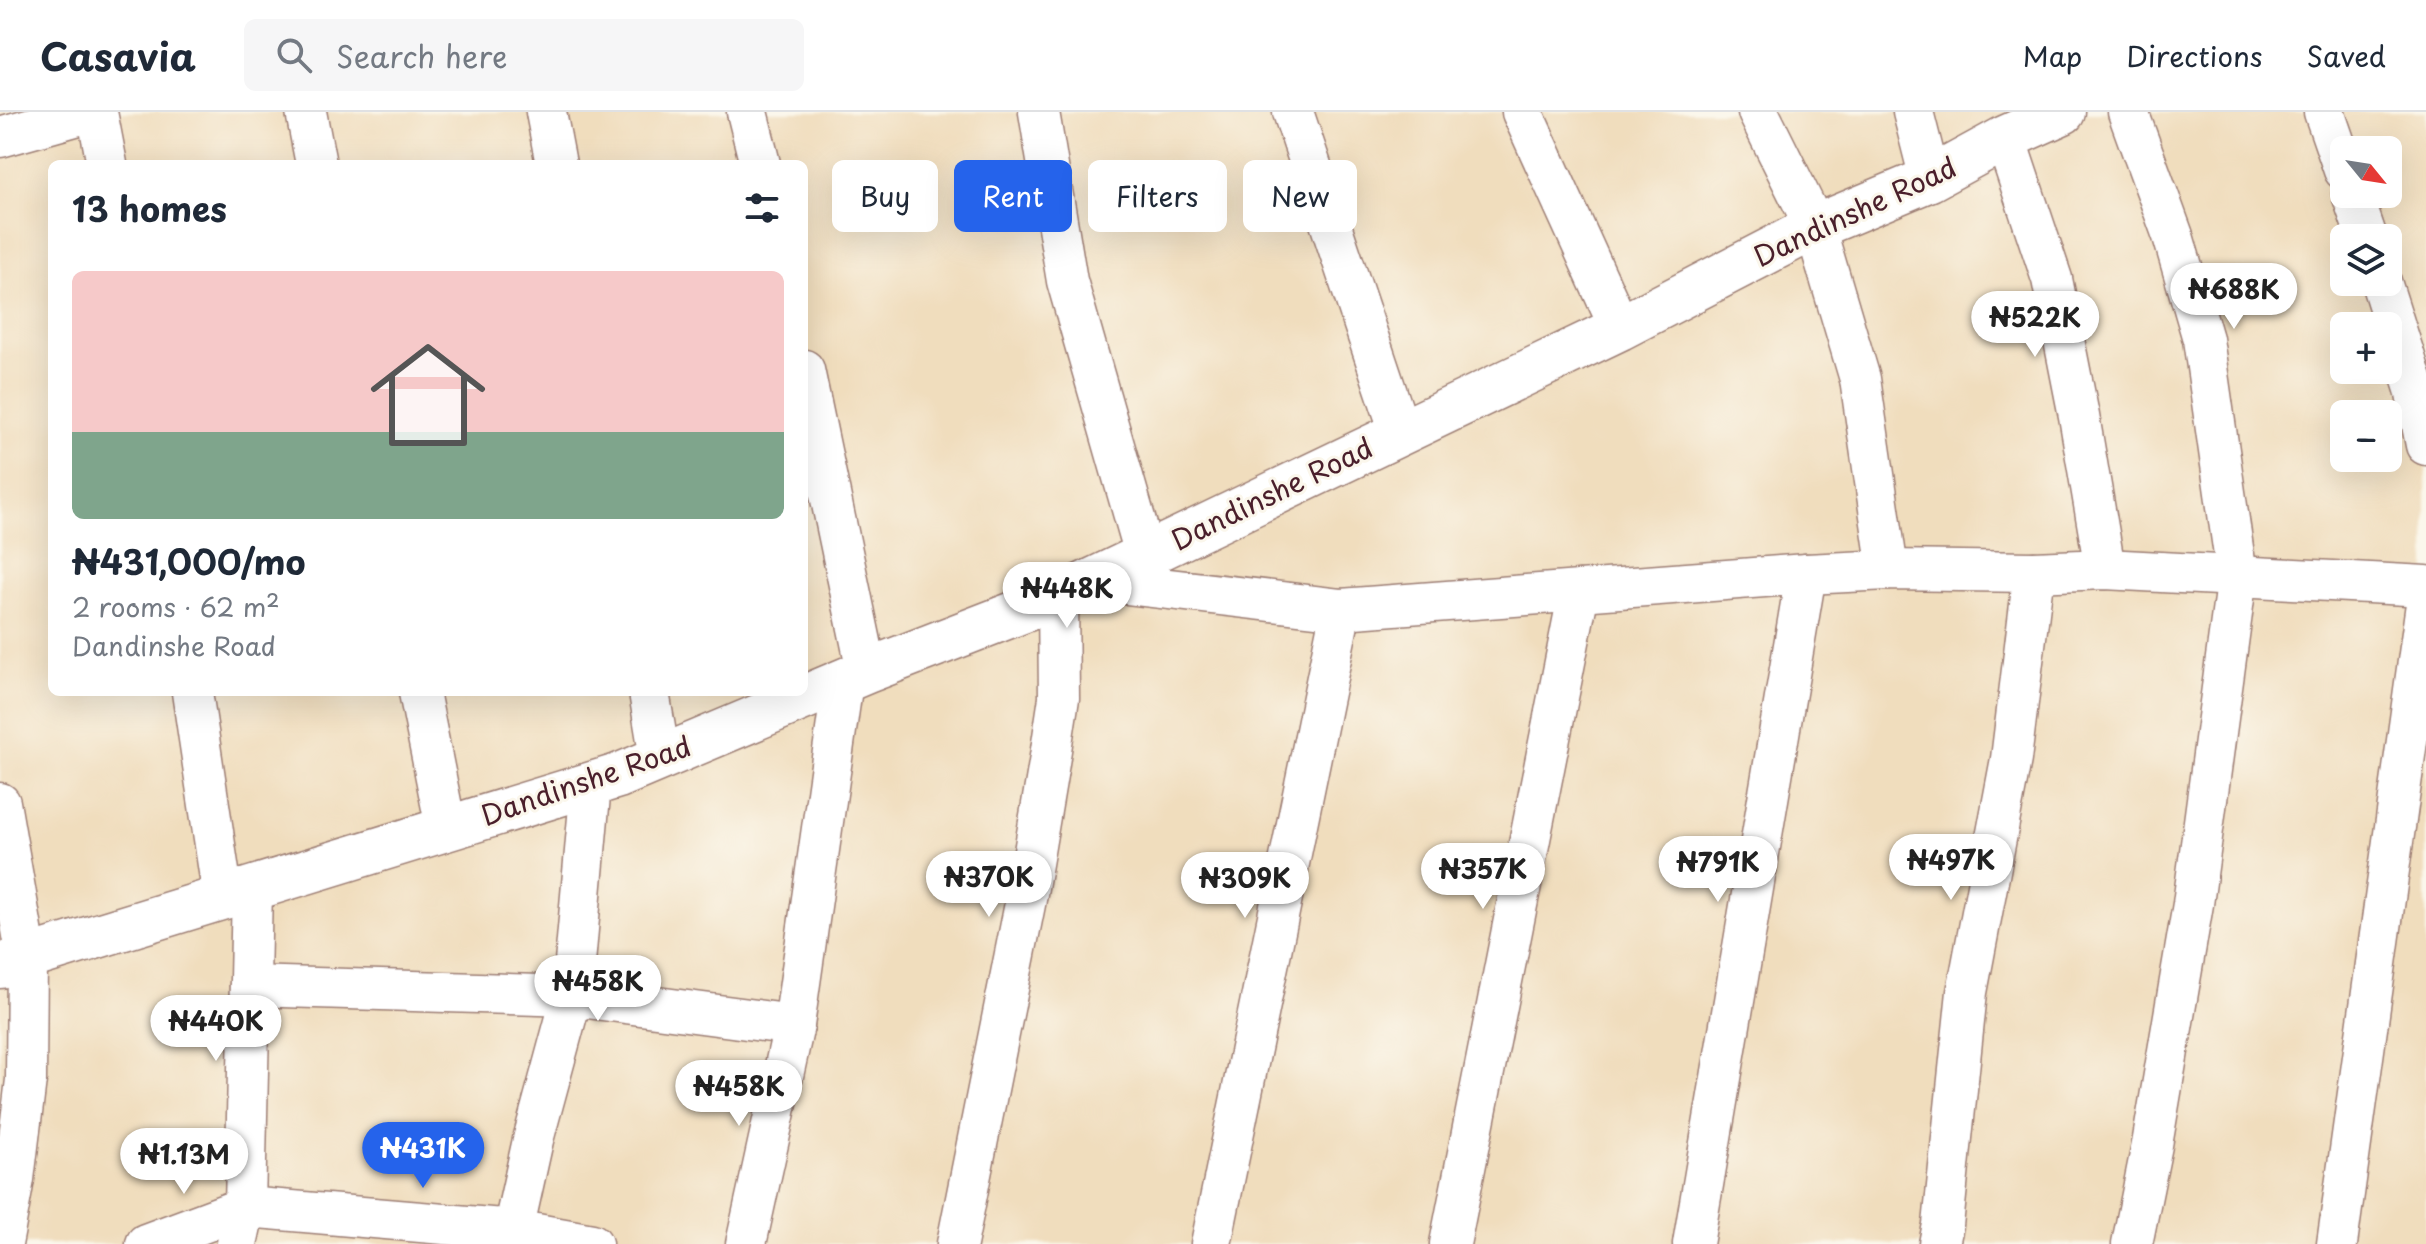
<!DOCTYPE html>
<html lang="en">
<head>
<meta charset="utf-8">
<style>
  :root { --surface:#fff; --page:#f6f6f7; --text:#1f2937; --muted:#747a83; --line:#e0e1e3; --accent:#2563eb }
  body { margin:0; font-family:"Playpen Sans",sans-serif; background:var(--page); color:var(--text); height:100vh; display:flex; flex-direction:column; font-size:30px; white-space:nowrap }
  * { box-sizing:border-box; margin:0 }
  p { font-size:26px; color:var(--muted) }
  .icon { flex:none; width:44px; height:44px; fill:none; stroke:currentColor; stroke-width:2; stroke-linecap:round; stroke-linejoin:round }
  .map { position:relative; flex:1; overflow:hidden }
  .side { position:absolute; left:48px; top:48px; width:760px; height:536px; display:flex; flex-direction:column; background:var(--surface); border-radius:12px; box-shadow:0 8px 32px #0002 }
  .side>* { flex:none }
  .guide { position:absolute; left:832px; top:48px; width:760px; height:72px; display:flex; gap:16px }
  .needle { width:52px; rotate:120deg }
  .tools { position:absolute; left:2330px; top:24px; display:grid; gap:16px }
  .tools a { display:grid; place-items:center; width:72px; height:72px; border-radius:12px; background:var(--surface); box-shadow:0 8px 32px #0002; font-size:40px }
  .price { position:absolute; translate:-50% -68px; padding:0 18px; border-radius:28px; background:#fff; color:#222; font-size:26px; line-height:52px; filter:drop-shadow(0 2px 4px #0008) }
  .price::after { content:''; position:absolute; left:50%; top:48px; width:24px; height:18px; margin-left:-12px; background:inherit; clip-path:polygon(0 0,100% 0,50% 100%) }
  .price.active { background:var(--accent); color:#fff }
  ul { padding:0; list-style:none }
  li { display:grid; align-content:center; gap:16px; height:424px; padding:0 24px }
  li+li { border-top:2px solid var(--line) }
  li span { display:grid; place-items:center; height:248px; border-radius:12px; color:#555 }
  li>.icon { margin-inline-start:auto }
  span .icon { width:144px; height:144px; fill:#fffc; stroke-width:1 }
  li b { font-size:34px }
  h2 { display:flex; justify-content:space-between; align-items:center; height:96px; padding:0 24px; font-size:34px }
  .pill { padding:0 28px; border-radius:12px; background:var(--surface); box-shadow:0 8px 32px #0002; font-size:28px; line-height:72px }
  .pill.active { background:var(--accent); color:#fff }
  header { display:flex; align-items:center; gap:48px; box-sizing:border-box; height:112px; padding:0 40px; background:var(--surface); border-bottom:2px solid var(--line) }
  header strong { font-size:38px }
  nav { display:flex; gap:44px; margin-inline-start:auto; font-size:28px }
  .search { width:560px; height:72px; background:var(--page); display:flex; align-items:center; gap:20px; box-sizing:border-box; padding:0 28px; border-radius:12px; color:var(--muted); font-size:30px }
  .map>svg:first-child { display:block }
</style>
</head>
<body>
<header>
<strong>Casavia</strong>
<div class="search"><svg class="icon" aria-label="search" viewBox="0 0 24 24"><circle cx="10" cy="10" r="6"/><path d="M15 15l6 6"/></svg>Search here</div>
<nav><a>Map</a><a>Directions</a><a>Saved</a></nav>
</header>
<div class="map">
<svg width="2426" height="1132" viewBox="0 0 2426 1132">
  <rect width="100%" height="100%" fill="#fbf7ec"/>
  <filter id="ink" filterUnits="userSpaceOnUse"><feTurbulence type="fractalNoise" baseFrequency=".0125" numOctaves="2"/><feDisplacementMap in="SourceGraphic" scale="16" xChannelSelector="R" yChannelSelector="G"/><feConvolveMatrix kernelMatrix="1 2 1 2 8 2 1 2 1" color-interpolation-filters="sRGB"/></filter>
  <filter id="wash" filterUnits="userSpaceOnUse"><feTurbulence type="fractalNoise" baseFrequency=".006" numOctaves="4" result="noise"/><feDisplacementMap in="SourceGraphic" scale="32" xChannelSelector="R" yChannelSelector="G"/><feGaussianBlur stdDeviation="1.8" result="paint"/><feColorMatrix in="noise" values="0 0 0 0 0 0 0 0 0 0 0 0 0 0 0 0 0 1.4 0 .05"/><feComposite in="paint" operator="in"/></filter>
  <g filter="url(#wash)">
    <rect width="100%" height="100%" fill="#f0ddbd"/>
  </g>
  <g filter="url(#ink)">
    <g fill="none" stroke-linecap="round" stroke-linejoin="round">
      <g stroke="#9d7e74" stroke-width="43">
        <g id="street">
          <polyline points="97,0 107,52"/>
          <polyline points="306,0 316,52"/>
          <polyline points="546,0 556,52"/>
          <polyline points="747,0 760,52"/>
          <polyline points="1039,0 1067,169 1145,442"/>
          <polyline points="1293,0 1400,320"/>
          <polyline points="1522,0 1620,216"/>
          <polyline points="1758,0 1815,115 1860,267 1888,458"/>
          <polyline points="1913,0 1930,67"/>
          <polyline points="2128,0 2173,124 2203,227 2237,464 2193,792 2152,1033 2132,1132"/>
          <polyline points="2324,0 2344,58"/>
          <polyline points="0,25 89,0"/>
          <polyline points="2005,26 2052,167 2079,304 2105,457"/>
          <polyline points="2352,82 2367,126"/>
          <polyline points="2381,170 2415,277 2426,333"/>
          <polyline points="804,258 867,559"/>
          <polyline points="1092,468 1341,497 1806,462 1888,458 2034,460 2105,457 2426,474"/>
          <polyline points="192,580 223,786"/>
          <polyline points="419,580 446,716"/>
          <polyline points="649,580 660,646"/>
          <polyline points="0,691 27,846 26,968 14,1067 2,1132"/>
          <polyline points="250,874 572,884 794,913"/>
          <polyline points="146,1132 245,1095 514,1118 592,1132"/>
          <polyline points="237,1132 245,1095 252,777"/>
          <polyline points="510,1132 533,1028 572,884 591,672"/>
          <polyline points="746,1132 794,913 843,569"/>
          <polyline points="957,1132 1026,787 1049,651 1059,586 1058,485"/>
          <polyline points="1211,1132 1341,497"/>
          <polyline points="1450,1132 1579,479"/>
          <polyline points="1693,1132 1806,462"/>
          <polyline points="1939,1132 1943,1113 1967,880 2011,647 2034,460"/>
          <polyline points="2337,1132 2426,492"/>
        </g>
      </g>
      <g stroke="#9d7e74" stroke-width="47">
        <polyline id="secondary" points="0,854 618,664 867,559 1058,485 1620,216 1815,115 1930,67 2005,26 2063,0"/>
      </g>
      <use href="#street" stroke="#fff" stroke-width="40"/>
      <use href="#secondary" stroke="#fff" stroke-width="44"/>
    </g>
  </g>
  <g text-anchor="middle" stroke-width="6" stroke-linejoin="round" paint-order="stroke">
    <g font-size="28" fill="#4a1f2b" stroke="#fbf7ec">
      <text transform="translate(1855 100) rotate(-25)" y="10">Dandinshe Road</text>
      <text transform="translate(1272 382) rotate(-26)" y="10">Dandinshe Road</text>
      <text transform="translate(586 669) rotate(-19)" y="10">Dandinshe Road</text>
    </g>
  </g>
</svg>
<div class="tools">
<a><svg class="needle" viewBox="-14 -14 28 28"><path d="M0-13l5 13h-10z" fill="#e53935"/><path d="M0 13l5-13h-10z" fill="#747a83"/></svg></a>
<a><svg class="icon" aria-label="layers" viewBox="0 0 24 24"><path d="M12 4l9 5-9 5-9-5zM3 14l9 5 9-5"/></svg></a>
<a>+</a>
<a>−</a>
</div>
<b class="price" style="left:2234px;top:219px">₦688K</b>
<b class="price" style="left:2035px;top:247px">₦522K</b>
<b class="price" style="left:1067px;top:518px">₦448K</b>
<b class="price" style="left:1951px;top:790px">₦497K</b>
<b class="price" style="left:1718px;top:792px">₦791K</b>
<b class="price" style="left:1483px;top:799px">₦357K</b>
<b class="price" style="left:989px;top:807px">₦370K</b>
<b class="price" style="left:1245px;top:808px">₦309K</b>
<b class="price" style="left:598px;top:911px">₦458K</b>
<b class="price" style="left:216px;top:951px">₦440K</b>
<b class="price" style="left:739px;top:1016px">₦458K</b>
<b class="price active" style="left:423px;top:1078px">₦431K</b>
<b class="price" style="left:184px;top:1084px">₦1.13M</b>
<div class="guide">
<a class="pill">Buy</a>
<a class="pill active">Rent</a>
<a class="pill">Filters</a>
<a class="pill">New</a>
</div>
<section class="side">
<h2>13 homes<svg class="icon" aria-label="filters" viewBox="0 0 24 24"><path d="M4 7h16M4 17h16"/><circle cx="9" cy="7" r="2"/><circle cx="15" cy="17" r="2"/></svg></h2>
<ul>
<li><span style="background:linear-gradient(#f6c9c9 65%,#7fa58c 0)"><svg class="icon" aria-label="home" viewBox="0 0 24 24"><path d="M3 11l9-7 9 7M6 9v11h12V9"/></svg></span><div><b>₦431,000/mo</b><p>2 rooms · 62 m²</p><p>Dandinshe Road</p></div></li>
</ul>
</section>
</div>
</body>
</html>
